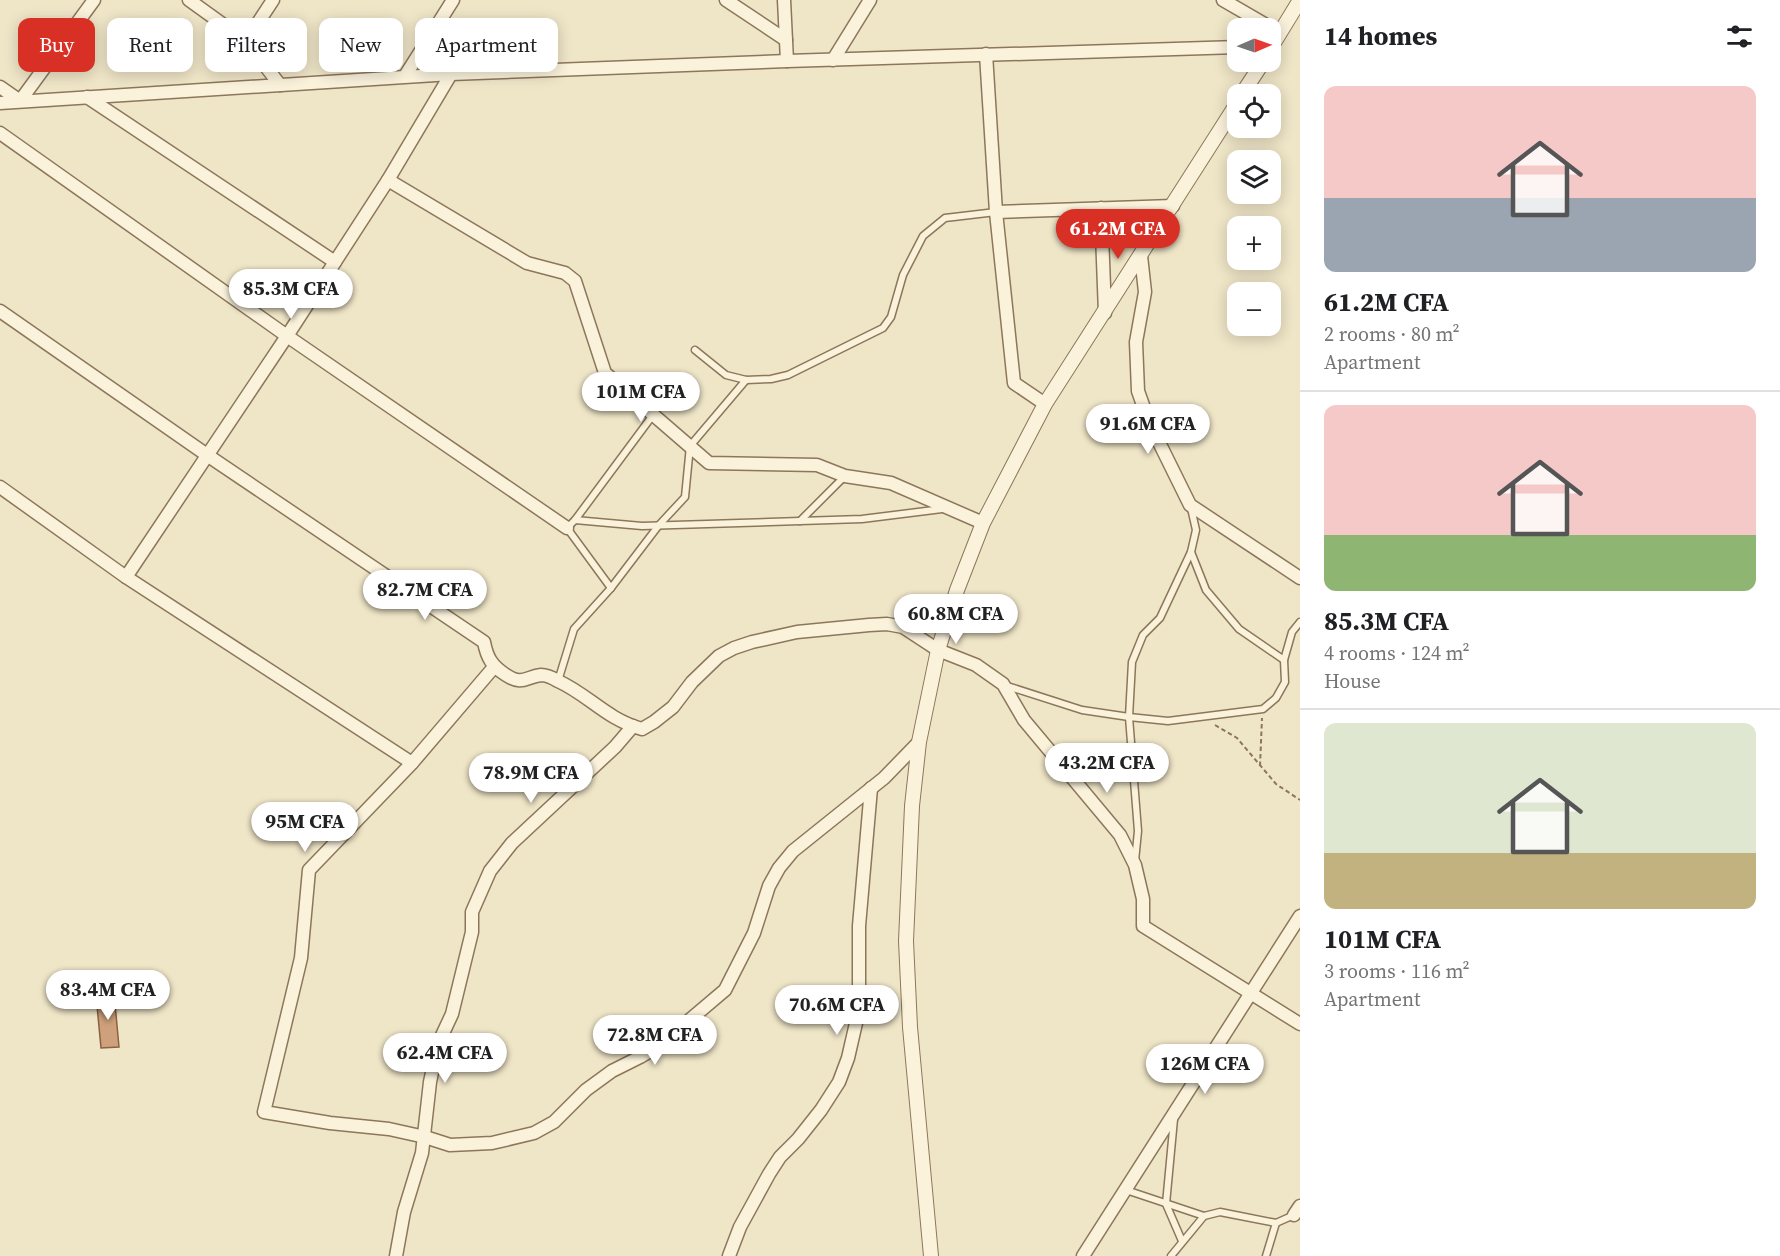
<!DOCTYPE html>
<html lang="en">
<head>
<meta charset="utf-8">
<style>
  :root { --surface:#fff; --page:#f2f2f2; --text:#202124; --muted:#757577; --line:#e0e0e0; --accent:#d93025 }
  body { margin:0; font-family:"Source Serif 4",serif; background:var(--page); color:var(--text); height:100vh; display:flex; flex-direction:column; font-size:22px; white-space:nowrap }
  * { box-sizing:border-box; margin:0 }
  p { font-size:20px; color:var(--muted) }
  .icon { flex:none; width:33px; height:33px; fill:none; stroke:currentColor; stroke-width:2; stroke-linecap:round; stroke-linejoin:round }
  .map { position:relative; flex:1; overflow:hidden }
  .sheet { display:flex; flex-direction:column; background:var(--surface); width:480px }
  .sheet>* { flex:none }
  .top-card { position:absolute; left:18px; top:18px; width:570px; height:54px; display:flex; gap:12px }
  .needle { width:39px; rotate:88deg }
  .controls { position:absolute; left:1227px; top:18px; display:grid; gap:12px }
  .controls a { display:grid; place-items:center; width:54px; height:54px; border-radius:12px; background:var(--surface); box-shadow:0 3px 15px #0003; font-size:30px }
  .price { position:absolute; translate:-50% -51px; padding:0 14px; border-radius:21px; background:#fff; color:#222; font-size:20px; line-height:39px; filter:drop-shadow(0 2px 3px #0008) }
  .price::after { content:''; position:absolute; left:50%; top:36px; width:18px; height:14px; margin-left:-9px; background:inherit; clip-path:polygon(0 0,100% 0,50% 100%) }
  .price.on { background:var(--accent); color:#fff }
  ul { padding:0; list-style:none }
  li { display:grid; align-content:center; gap:12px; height:318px; padding:0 24px }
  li+li { border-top:2px solid var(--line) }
  li span { display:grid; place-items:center; height:186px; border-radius:12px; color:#555 }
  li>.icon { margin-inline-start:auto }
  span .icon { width:108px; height:108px; fill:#fffc; stroke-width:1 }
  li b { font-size:26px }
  h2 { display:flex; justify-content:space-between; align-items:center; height:72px; padding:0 24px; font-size:26px }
  .tag { padding:0 21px; border-radius:12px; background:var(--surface); box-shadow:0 3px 15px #0003; font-size:21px; line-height:54px }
  .tag.on { background:var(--accent); color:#fff }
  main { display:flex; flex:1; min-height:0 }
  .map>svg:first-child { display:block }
</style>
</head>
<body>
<main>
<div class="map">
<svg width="1300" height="1256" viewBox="0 0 1300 1256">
  <rect width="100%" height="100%" fill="#efe5c7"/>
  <polygon fill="#cea17c" stroke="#8b6141" stroke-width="1.5" points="114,993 119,1047 101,1048 96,995"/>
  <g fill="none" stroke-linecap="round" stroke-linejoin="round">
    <g stroke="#8c775b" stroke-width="9">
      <g id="service">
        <polyline points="695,350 726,375 746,380 771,379 788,375 883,328 891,317 903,275 923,236 945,218 996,212"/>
        <polyline points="575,520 642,526 800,521 862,519 942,509"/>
        <polyline points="800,521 845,476"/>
        <polyline points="1191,552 1206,590 1239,629 1284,660"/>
        <polyline points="611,588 567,528 575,520 653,415"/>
        <polyline points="558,681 574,629 611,588 659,525 685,497 690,446 746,380"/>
        <polyline points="1004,685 1082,710 1129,717 1168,721 1263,709 1276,698 1285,682 1284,660 1292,632 1300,622"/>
        <polyline points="1135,861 1138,831 1129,717 1132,662 1143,635 1160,618 1191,552 1196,530 1191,508"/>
        <polyline points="1174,1119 1166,1204 1182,1241"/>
        <polyline points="1126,1190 1204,1216"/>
        <polyline points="1171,1256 1204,1216 1220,1212 1276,1223 1294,1215"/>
        <polyline points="1266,1256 1276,1223"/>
      </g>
    </g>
    <g stroke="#8c775b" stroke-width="15">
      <g id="minor">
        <polyline points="189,0 246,41 280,85"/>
        <polyline points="726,0 786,40"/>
        <polyline points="784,0 787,61"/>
        <polyline points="1223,0 1280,33"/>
        <polyline points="246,41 273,0"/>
        <polyline points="986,54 996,212 1014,383 1045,404"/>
        <polyline points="833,60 870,0"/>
        <polyline points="405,76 453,0"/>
        <polyline points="0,87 20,101 94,0"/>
        <polyline points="87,97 335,262"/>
        <polyline points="0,103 451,74 787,61 1238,47"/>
        <polyline points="0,133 287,336 567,528"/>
        <polyline points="388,180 527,263 565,273 575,281 605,373 709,463 817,465 845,476 891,483 983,523"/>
        <polyline points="1101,208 1105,313"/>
        <polyline points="996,212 1173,206"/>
        <polyline points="1141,256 1145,292 1136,342 1138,391 1149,422 1190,505 1300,578"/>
        <path d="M0,311L207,455L484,642C487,658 492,666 506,675C523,686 525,677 541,675C545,675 553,678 558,681C589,695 606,719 642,729L654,722L673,707L692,682L719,656L734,648L752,642L797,632L869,625L887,624L903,627L938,650L976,665L1003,684L1024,720L1120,835L1135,865L1143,899V926L1300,1024"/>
        <polyline points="0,487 126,577 412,763"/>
        <polyline points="126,577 287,336 388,180 451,74"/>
        <polyline points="494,667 412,763 309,870 301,958 264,1112 330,1123 389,1129 425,1137 450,1145 492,1143 534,1133 554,1122 586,1090 612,1071 640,1057 660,1045 725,990 754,933 769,886 779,868 793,851 884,778 919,742"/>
        <polyline points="1294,1215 1300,1206"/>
        <polyline points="396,1256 404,1212 422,1153 430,1082 438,1044 452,1014 472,932 472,912 490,871 512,843 615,747 633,726"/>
        <polyline points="729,1256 740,1227 769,1174 780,1157 798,1139 821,1110 839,1082 848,1058 859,1010 859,926 871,788"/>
        <polyline points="1083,1256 1300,916"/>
      </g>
    </g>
    <g stroke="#8c775b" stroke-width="16">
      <g id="tertiary">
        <polyline points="1270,49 1300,0"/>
        <polyline points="1242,94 1263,62"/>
        <polyline points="931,1256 910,1027 906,941 912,806 919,742 938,650 957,590 983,523 1045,404 1238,102"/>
      </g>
    </g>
    <g stroke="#8c775b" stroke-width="2" stroke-dasharray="4.5 3" stroke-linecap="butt">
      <polyline points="1215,725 1237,738 1276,784 1300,800"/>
      <polyline points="1260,766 1262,718"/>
    </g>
    <use href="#service" stroke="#faf2db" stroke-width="6"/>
    <use href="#minor" stroke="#faf2db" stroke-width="12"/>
    <use href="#tertiary" stroke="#faf2db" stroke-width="14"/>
  </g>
</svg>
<div class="controls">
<a><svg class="needle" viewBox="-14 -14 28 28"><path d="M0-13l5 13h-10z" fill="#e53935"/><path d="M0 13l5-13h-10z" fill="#757577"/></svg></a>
<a><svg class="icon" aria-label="locate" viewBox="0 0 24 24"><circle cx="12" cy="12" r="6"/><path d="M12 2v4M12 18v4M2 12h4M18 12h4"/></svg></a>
<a><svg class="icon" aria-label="layers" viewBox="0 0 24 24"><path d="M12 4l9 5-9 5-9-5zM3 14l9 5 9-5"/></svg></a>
<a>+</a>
<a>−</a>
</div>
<b class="price on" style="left:1118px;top:260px">61.2M CFA</b>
<b class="price" style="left:291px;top:320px">85.3M CFA</b>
<b class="price" style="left:641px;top:423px">101M CFA</b>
<b class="price" style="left:1148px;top:455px">91.6M CFA</b>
<b class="price" style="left:425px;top:621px">82.7M CFA</b>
<b class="price" style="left:956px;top:645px">60.8M CFA</b>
<b class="price" style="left:1107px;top:794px">43.2M CFA</b>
<b class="price" style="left:531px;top:804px">78.9M CFA</b>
<b class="price" style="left:305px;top:853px">95M CFA</b>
<b class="price" style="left:108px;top:1021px">83.4M CFA</b>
<b class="price" style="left:837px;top:1036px">70.6M CFA</b>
<b class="price" style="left:655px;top:1066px">72.8M CFA</b>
<b class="price" style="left:445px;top:1084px">62.4M CFA</b>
<b class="price" style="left:1205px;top:1095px">126M CFA</b>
<div class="top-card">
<a class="tag on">Buy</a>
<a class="tag">Rent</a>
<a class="tag">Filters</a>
<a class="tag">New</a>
<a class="tag">Apartment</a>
</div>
</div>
<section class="sheet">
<h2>14 homes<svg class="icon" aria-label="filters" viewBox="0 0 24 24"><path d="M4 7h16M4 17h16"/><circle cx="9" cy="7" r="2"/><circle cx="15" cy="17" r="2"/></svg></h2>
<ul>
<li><span style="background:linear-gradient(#f6c9c9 60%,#9aa5b1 0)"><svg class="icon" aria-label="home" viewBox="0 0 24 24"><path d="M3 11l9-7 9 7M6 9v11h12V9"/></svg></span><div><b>61.2M CFA</b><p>2 rooms · 80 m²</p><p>Apartment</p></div></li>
<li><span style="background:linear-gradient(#f6c9c9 70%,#8fb573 0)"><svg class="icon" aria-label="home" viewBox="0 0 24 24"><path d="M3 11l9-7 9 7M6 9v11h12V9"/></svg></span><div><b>85.3M CFA</b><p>4 rooms · 124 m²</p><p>House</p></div></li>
<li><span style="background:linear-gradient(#dfe7d0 70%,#c2b280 0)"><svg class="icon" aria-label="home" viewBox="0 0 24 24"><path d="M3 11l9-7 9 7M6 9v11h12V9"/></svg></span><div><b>101M CFA</b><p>3 rooms · 116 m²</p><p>Apartment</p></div></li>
</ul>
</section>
</main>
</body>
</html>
